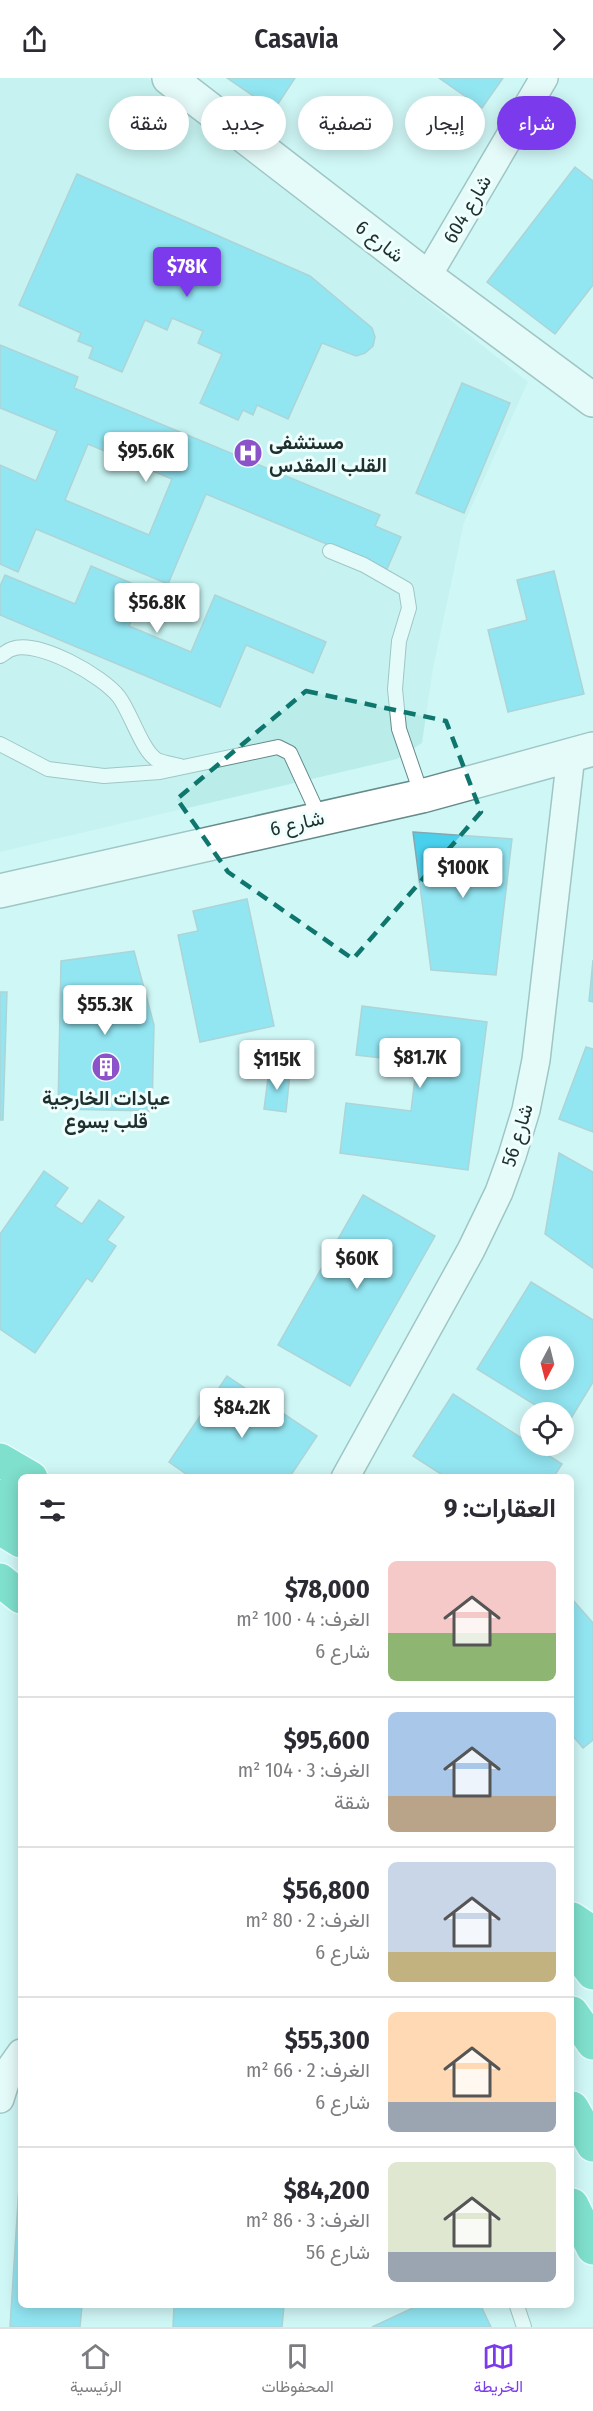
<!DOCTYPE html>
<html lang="ar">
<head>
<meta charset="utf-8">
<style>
  :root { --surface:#fff; --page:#f2f2f3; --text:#2b2b33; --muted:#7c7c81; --line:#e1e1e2; --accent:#7c3aed }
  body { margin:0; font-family:"Fira Sans Condensed",Vazirmatn,sans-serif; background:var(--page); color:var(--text); direction:rtl; height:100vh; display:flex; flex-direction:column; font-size:22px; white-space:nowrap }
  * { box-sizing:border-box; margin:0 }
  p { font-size:20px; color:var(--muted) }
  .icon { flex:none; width:33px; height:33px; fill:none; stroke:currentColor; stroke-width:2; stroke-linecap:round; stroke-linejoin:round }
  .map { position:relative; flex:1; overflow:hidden; direction:ltr }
  .details { position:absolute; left:18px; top:1396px; width:556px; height:834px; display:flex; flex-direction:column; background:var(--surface); border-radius:9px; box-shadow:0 3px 15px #0003; direction:rtl }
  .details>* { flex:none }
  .guide { position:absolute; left:18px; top:18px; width:558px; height:54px; direction:rtl; display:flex; gap:12px }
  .needle { width:39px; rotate:187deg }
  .fabs { position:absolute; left:520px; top:1258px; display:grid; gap:12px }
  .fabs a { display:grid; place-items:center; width:54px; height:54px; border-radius:50%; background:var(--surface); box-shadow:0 3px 15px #0003; font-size:30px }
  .price { position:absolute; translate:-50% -51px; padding:0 14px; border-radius:6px; background:#fff; color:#222; font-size:20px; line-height:39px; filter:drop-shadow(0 2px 3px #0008) }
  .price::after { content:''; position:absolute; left:50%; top:36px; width:18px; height:14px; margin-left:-9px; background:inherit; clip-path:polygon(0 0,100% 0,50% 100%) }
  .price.on { background:var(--accent); color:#fff }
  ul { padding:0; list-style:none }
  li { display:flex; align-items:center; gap:18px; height:150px; padding:0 18px }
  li+li { border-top:2px solid var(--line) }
  li span { display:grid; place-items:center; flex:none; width:168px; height:120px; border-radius:9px; color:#555 }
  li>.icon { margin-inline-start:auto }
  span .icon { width:72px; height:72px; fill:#fffc; stroke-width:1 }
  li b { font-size:26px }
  h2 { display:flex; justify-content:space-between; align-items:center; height:72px; padding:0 18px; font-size:26px }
  .pill { padding:0 21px; border-radius:27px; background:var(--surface); box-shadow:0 3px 15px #0003; font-size:21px; line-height:54px }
  .pill.on { background:var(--accent); color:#fff }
  header { display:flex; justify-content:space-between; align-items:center; height:78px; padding:0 18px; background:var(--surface); font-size:27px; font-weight:600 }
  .dock { display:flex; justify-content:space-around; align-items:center; height:84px; border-top:2px solid var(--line); background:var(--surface); font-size:16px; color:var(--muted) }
  .dock a { display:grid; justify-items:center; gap:3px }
  .dock .on { color:var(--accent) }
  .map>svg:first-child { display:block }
</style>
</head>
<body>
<header><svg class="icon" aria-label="forward" viewBox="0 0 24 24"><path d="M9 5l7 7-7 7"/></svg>Casavia<svg class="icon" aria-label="share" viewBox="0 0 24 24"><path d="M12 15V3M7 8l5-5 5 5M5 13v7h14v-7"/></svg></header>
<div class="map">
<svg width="593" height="2249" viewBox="0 0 593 2249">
  <rect width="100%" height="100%" fill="#cff7f6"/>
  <polygon fill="#baedea" points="0,0 148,0 528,304 464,445 433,591 422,665 397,681 0,774"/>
  <g fill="#48d0ed" stroke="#83a8b1" stroke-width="1.5" fill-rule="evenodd">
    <polygon points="227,0 295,0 274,32"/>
    <polygon points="439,0 503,0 482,30"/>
    <polygon points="575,89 593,103 593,207 555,256 487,204"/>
    <polygon points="77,96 310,198 372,250 375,259 373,268 365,275 356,278 322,265 288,341 257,327 253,337 243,332 238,342 200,325 222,276 198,265 203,253 172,240 167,252 145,242 122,294 89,280 93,269 78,263 81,255 19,227"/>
    <path d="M0,267L78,299L74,310L380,437L375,448L401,459L387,491L206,416L168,506L36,451L18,494L0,486V387L36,403L57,353L0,330ZM88,366L172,401L149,457L65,422Z"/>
    <polygon points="462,305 510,325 464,435 416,415"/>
    <polygon points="91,488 145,511 129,548 191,574 215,517 326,564 313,595 246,567 220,629 0,537 0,508 5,497 75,526"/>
    <polygon points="554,493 584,616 508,634 488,552 527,542 517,502"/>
    <polygon points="413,754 512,761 496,897 431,892"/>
    <polygon points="247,821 274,948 200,964 178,857 198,853 193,833"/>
    <polygon points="134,873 154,947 152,1033 58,1031 61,883"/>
    <polygon points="593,882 593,924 589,923"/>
    <polygon points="0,914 7,914 3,1042 0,1042"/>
    <polygon points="362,928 487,944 468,1092 340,1075 346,1025 411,1033 417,984 356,977"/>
    <polygon points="586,969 593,971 593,1054 559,1041"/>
    <polygon points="269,993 290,995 286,1034 264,1031"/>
    <polygon points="559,1075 593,1094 593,1190 545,1156"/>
    <polygon points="44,1093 68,1110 55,1128 82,1146 99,1122 124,1139 107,1162 116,1168 92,1204 87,1200 35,1275 0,1251 0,1156"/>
    <polygon points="363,1117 435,1158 350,1308 278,1267"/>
    <path d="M531,1204L593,1242V1304L567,1347L564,1345V1335H548L477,1291ZM531,1269H564V1302H531Z"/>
    <polygon points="227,1298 317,1358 289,1400 192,1400 169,1384"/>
    <polygon points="453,1316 562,1386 553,1400 447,1400 413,1378"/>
    <polygon points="572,1521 593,1545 593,1662 583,1670 572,1657"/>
    <polygon points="21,2077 21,2228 82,2228 80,2249 10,2249"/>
    <polygon points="174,2228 284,2228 282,2249 173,2249"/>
    <polygon points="417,2228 481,2228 491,2249 372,2249"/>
  </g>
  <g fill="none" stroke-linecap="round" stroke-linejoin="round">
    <g stroke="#648a89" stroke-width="16">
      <g id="service">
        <polyline points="330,473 364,487 406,511 409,530 399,563 395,611 399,651 422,718"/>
        <path d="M0,578C4,576 8,572 12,571C38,561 103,598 119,619C131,635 142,673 157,682C164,685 173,686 180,688"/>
        <polyline points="0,666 48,691 104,698 160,694 278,669 290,675 320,740"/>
        <polyline points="517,2228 524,2249"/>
      </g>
    </g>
    <g stroke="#648a89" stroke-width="30">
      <g id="minor">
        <polyline points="427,199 544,0"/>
        <polyline points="345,1400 471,1172 499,1114 512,1078 526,1032 536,982 571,677"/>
        <polyline points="0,2021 9,1992 21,1975"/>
      </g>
    </g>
    <g stroke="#648a89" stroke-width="36">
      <g id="tertiary">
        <polyline points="169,0 427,199 593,322"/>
        <polyline points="0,813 422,718 593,671"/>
      </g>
    </g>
    <g stroke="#fff" stroke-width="36">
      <g id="motorway">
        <polyline points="0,1382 31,1400"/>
        <polyline points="0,1418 21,1431"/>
        <polyline points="0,1450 21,1463"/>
        <polyline points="0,1502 21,1519"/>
        <polyline points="572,1841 593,1855"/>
        <polyline points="572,1868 593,1895"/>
        <polyline points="572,1935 593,1965"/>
        <polyline points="572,2030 593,2067"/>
        <polyline points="572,2127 593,2170"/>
      </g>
    </g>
    <use href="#service" stroke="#fff" stroke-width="14"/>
    <use href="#minor" stroke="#fff" stroke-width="27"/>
    <use href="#tertiary" stroke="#fff" stroke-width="33"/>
    <use href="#motorway" stroke="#1dc49c" stroke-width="33"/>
  </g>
  <path d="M0 0H593V2249H0ZM306,613L446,643L481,734L353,881L228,794L177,721Z" fill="#cff7f6" fill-opacity=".55" fill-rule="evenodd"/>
  <path fill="none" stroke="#0f766e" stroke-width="4.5" stroke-dasharray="12 8" stroke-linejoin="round" d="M306,613L446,643L481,734L353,881L228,794L177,721Z"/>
  <defs>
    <g id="hospital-disc" transform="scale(1.5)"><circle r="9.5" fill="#8c52c9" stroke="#effffe"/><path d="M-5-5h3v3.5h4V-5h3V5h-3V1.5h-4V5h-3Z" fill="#fff"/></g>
    <g id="building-disc" transform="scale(1.5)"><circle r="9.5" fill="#8c52c9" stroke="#effffe"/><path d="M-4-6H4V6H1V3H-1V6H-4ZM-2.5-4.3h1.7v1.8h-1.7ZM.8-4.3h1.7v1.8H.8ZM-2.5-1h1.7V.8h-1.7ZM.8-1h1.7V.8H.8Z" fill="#fff"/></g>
  </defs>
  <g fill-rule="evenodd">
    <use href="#hospital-disc" x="248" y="375"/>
    <use href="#building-disc" x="106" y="989"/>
  </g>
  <g text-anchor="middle" stroke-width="6" stroke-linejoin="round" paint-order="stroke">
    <g font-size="20" fill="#1f2f2e" stroke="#effffe">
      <text transform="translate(467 131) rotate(-60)" y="7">شارع 604</text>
      <text transform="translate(380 163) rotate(38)" y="7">شارع 6</text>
      <text transform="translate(297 745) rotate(-13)" y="7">شارع 6</text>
      <text transform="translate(517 1057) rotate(-73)" y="7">شارع 56</text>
    </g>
    <g font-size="20" font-weight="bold" fill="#1f2f2e" stroke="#effffe" text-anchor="start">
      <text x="269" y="371">مستشفى<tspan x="269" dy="23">القلب المقدس</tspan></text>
      <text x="106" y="1027" text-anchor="middle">عيادات الخارجية<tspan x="106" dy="23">قلب يسوع</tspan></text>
    </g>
  </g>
</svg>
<div class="fabs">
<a><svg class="needle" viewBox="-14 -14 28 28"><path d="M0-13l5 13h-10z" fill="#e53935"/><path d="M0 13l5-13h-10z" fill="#7c7c81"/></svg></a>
<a><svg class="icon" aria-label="locate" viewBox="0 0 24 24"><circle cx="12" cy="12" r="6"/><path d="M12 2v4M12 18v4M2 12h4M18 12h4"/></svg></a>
</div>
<b class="price on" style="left:187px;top:220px">$78K</b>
<b class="price" style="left:146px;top:405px">$95.6K</b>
<b class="price" style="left:157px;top:556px">$56.8K</b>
<b class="price" style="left:463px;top:821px">$100K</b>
<b class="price" style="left:105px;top:958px">$55.3K</b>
<b class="price" style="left:420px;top:1011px">$81.7K</b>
<b class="price" style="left:277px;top:1013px">$115K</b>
<b class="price" style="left:357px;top:1212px">$60K</b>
<b class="price" style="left:242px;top:1361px">$84.2K</b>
<div class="guide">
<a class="pill on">شراء</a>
<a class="pill">إيجار</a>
<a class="pill">تصفية</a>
<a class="pill">جديد</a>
<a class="pill">شقة</a>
</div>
<section class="details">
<h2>العقارات: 9<svg class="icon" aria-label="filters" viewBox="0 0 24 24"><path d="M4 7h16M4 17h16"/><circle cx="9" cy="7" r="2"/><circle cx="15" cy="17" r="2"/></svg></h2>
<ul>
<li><span style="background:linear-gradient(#f6c9c9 60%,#8fb573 0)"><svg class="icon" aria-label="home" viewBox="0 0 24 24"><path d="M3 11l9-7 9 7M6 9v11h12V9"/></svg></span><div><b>$78,000</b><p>الغرف: 4 · 100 m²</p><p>شارع 6</p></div></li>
<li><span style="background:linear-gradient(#a9c7e8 70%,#b9a48a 0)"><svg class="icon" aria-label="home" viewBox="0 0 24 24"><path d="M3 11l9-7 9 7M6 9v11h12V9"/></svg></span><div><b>$95,600</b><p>الغرف: 3 · 104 m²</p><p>شقة</p></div></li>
<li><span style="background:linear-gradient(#c9d6e8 75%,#c2b280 0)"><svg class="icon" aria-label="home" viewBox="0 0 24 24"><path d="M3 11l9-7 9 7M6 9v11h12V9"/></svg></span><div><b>$56,800</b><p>الغرف: 2 · 80 m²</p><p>شارع 6</p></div></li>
<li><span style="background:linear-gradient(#ffd9b3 75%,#9aa5b1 0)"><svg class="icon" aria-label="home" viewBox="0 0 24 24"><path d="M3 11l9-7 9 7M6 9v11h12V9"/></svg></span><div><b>$55,300</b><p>الغرف: 2 · 66 m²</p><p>شارع 6</p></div></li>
<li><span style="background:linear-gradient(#dfe7d0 75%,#9aa5b1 0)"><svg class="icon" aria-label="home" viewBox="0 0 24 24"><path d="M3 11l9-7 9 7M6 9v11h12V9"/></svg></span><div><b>$84,200</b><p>الغرف: 3 · 86 m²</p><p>شارع 56</p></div></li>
</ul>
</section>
</div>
<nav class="dock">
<a class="on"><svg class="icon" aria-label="map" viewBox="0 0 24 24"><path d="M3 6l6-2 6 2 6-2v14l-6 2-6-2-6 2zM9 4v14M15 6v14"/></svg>الخريطة</a>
<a><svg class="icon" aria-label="saved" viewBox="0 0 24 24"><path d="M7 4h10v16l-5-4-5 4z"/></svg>المحفوظات</a>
<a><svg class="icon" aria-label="home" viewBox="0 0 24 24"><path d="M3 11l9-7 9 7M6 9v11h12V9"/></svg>الرئيسية</a>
</nav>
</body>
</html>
